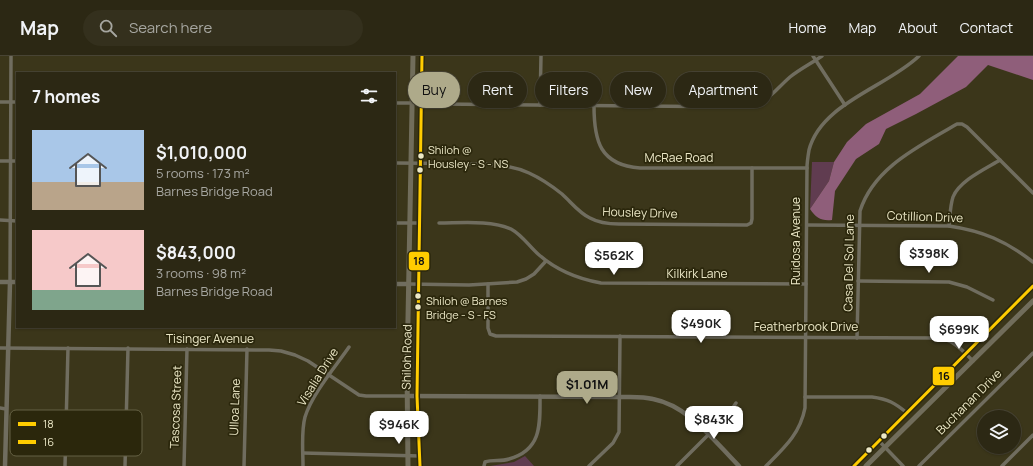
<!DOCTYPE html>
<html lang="en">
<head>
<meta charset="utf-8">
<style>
  :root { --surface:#2c2814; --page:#34301d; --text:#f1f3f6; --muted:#a6a6a0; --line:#484434; --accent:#aeaa8a }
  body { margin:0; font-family:Manrope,sans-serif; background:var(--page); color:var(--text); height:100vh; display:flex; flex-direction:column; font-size:15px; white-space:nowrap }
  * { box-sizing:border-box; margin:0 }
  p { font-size:13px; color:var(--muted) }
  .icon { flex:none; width:22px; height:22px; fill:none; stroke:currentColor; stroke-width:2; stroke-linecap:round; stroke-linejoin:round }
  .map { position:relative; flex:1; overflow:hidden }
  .sheet { position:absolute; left:16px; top:16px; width:380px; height:256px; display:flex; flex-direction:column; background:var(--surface); border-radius:0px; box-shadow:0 1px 3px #0004,0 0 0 1px var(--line) }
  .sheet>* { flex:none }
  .hud { position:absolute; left:408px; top:16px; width:380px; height:36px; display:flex; gap:8px }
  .controls { position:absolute; left:977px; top:354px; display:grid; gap:8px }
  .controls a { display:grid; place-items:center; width:44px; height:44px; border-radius:50%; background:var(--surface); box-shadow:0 1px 3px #0004,0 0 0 1px var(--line); font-size:20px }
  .price { position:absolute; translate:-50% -34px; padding:0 9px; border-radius:8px; background:#fff; color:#222; font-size:13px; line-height:26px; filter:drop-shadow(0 1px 2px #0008) }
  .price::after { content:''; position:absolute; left:50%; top:24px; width:12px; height:9px; margin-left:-6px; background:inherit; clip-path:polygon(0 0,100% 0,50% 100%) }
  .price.current { background:var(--accent); color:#111 }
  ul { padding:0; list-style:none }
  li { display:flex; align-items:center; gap:12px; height:100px; padding:0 16px }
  li span { display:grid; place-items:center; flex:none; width:112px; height:80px; border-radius:0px; color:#555 }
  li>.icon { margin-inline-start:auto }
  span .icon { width:48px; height:48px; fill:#fffc; stroke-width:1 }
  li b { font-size:17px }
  h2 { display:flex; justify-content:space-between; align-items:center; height:48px; padding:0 16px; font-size:17px }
  .chip { padding:0 14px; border-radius:18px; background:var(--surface); box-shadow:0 1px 3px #0004,0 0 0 1px var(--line); font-size:14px; line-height:36px }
  .chip.current { background:var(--accent); color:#111 }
  header { display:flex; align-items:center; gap:24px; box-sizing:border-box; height:56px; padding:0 20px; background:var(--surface); border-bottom:1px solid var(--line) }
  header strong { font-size:19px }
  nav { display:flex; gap:22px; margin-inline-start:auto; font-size:14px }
  .search { width:280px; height:36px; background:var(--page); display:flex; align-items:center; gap:10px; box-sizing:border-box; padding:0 14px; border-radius:22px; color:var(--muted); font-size:15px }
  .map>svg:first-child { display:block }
</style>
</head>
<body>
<header>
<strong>Map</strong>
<div class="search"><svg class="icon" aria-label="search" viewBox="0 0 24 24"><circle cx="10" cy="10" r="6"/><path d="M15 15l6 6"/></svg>Search here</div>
<nav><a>Home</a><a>Map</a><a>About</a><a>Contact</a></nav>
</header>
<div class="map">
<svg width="1033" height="410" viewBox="0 0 1033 410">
  <rect width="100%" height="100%" fill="#3b361a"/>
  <g fill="#603c50">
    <polygon points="812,106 834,106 829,125 810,153"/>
    <polygon points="525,400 534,410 490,410 514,406"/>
  </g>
  <path fill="#8f5e7a" d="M958,0H1033V24L988,9L966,31L916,58L886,73L879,88L856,103L835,135L832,164C821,165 816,162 810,153L829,125L834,106L847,86L866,68L920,38Z"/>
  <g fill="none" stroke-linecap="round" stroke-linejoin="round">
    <g stroke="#706d5f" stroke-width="3.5">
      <polyline points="813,0 845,49"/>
      <polyline points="0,46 17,46"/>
      <polyline points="395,47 422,47"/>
      <path d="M442,48L747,51C770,45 774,35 790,21C800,13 812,7 822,0"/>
      <polyline points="540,49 541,0"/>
      <path d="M594,50C594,85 600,109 640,112H807"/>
      <polyline points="0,105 17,105"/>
      <path d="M395,107C416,107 438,107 459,108C483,108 507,107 529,117C540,122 552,130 562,138C571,146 579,157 590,162C599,167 609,168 619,168L747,169L751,167L752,163V112"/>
      <polyline points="0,164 17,165"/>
      <polyline points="395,167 420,167"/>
      <path d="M439,167C461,167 491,164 511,173C522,179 529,190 538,198C556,214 578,223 601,227L806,228"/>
      <path d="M807,169L949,170C983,175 1006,185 1033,206"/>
      <path d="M949,170C950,161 950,150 953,141C959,125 985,113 1000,104"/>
      <polyline points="858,225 949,226 967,231 993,244"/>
      <polyline points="10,226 11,0"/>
      <polyline points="409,228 469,229 517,226 526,223 534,218 546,205"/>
      <path d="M488,228V272L490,278L496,280L938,282C953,283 963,295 973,305"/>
      <path d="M857,282L860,155C874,111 920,90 957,68H962L967,71L1033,137"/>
      <polyline points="0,292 269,294 281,295 295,299 308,305 359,339 366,340 407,340"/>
      <path d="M805,341H872C888,343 895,347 907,357"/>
      <polyline points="0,352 6,353"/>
      <polyline points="879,385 903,410"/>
      <polyline points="303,397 420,400"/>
      <polyline points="65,410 68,292"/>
      <polyline points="125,410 128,292"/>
      <polyline points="184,410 187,293"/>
      <polyline points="244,410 247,293"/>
      <path d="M303,410C303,394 301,376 305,361C312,338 336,310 349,291"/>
      <path d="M484,410L485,406C493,403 501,406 509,403C542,394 540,368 540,340"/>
      <polyline points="589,410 613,387 619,376 620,280"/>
      <polyline points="677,410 728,359 736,347"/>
      <path d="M766,410C784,392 800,378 805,352L807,112C807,106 808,100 809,94C821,47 887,31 919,0"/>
      <polyline points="919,410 1033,297"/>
      <polyline points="1002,410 1033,379"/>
    </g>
    <g stroke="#706d5f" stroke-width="4.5">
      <polyline points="0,226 17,226"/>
      <polyline points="395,228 409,228"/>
      <path d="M407,340L619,341C630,341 642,340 653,343C689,350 714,385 739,410"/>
      <polyline points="5,410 10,226"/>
    </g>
    <g stroke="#716d5b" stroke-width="5">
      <polyline points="408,410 407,315 413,0"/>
      <polyline points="420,410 417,340 422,0"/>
      <polyline points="854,410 1033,230"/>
      <polyline points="866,410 1033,245"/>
    </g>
    <g stroke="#2b270c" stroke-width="6">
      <polyline id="bus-1" points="420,410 417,340 422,0"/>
    </g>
    <g stroke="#2b270c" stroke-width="6">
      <polyline id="bus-2" points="854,410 1033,230"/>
    </g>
    <use href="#bus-1" stroke="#fc0" stroke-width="3"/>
    <use href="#bus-2" stroke="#fc0" stroke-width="3"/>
  </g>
  <g fill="#ece8c7" stroke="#2b270c" stroke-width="1.5">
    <circle cx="421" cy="100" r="3.5"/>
    <circle cx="420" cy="114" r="3.5"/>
    <circle cx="418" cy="240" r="3.5"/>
    <circle cx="418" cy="251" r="3.5"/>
    <circle cx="884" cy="380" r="3.5"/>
    <circle cx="869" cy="394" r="3.5"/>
  </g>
  <g text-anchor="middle" stroke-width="3.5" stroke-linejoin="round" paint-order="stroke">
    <g font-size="11" fill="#ece8c7" stroke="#2b270c" text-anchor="start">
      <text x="428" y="98">Shiloh @<tspan x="428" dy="14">Housley - S - NS</tspan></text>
      <text x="426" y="249">Shiloh @ Barnes<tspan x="426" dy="14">Bridge - S - FS</tspan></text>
    </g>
    <g font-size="12" fill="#ece8c7" stroke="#2b270c">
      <text x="679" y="106">McRae Road</text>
      <text transform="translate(640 157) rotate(2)" y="4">Housley Drive</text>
      <text transform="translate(925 161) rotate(2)" y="4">Cotillion Drive</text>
      <text transform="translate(796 185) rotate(-90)" y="4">Ruidosa Avenue</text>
      <text transform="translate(849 207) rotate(-89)" y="4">Casa Del Sol Lane</text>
      <text x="697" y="222">Kilkirk Lane</text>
      <text x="806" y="275">Featherbrook Drive</text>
      <text x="210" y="287">Tisinger Avenue</text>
      <text transform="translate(407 301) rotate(-89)" y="4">Shiloh Road</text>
      <text transform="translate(318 321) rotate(-58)" y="4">Visalia Drive</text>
      <text transform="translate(969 346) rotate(-45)" y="4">Buchanan Drive</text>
      <text transform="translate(176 351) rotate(-88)" y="4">Tascosa Street</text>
      <text transform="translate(235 351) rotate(-88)" y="4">Ulloa Lane</text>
    </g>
  </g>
  <rect x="10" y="354" width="132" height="46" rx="6" fill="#2b270c" stroke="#656144" stroke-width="1"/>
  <rect x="18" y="366" width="18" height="4" fill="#fc0"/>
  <rect x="18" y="384" width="18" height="4" fill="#fc0"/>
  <g font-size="11" fill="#ece8c7">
    <text x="43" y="372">18</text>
    <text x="43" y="390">16</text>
  </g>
  <g stroke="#2b270c" stroke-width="1.5">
    <rect x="408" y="195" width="22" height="20" rx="4" fill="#fc0"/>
    <rect x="932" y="310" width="23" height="20" rx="4" fill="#fc0"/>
  </g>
  <g font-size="11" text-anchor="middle" font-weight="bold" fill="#111">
    <text x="419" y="209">18</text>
    <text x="944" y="324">16</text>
  </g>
</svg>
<div class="controls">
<a><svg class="icon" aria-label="layers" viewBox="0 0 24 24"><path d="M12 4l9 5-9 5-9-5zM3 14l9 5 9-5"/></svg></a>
</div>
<b class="price" style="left:929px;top:218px">$398K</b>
<b class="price" style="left:614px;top:220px">$562K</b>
<b class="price" style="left:701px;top:288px">$490K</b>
<b class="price" style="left:959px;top:294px">$699K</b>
<b class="price current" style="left:587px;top:349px">$1.01M</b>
<b class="price" style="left:714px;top:384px">$843K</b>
<b class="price" style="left:399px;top:389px">$946K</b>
<div class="hud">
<a class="chip current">Buy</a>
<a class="chip">Rent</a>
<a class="chip">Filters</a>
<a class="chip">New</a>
<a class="chip">Apartment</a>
</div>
<section class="sheet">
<h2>7 homes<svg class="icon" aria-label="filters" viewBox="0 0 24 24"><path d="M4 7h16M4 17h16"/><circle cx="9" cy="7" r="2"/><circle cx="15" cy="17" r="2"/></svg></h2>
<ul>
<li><span style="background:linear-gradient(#a9c7e8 65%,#b9a48a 0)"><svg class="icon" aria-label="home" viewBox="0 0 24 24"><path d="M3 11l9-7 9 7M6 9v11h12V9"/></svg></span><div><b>$1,010,000</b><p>5 rooms · 173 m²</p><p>Barnes Bridge Road</p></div></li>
<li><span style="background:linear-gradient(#f6c9c9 75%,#7fa58c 0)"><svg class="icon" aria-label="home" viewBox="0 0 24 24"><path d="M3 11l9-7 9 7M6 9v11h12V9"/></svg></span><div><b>$843,000</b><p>3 rooms · 98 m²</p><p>Barnes Bridge Road</p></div></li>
</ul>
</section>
</div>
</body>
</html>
